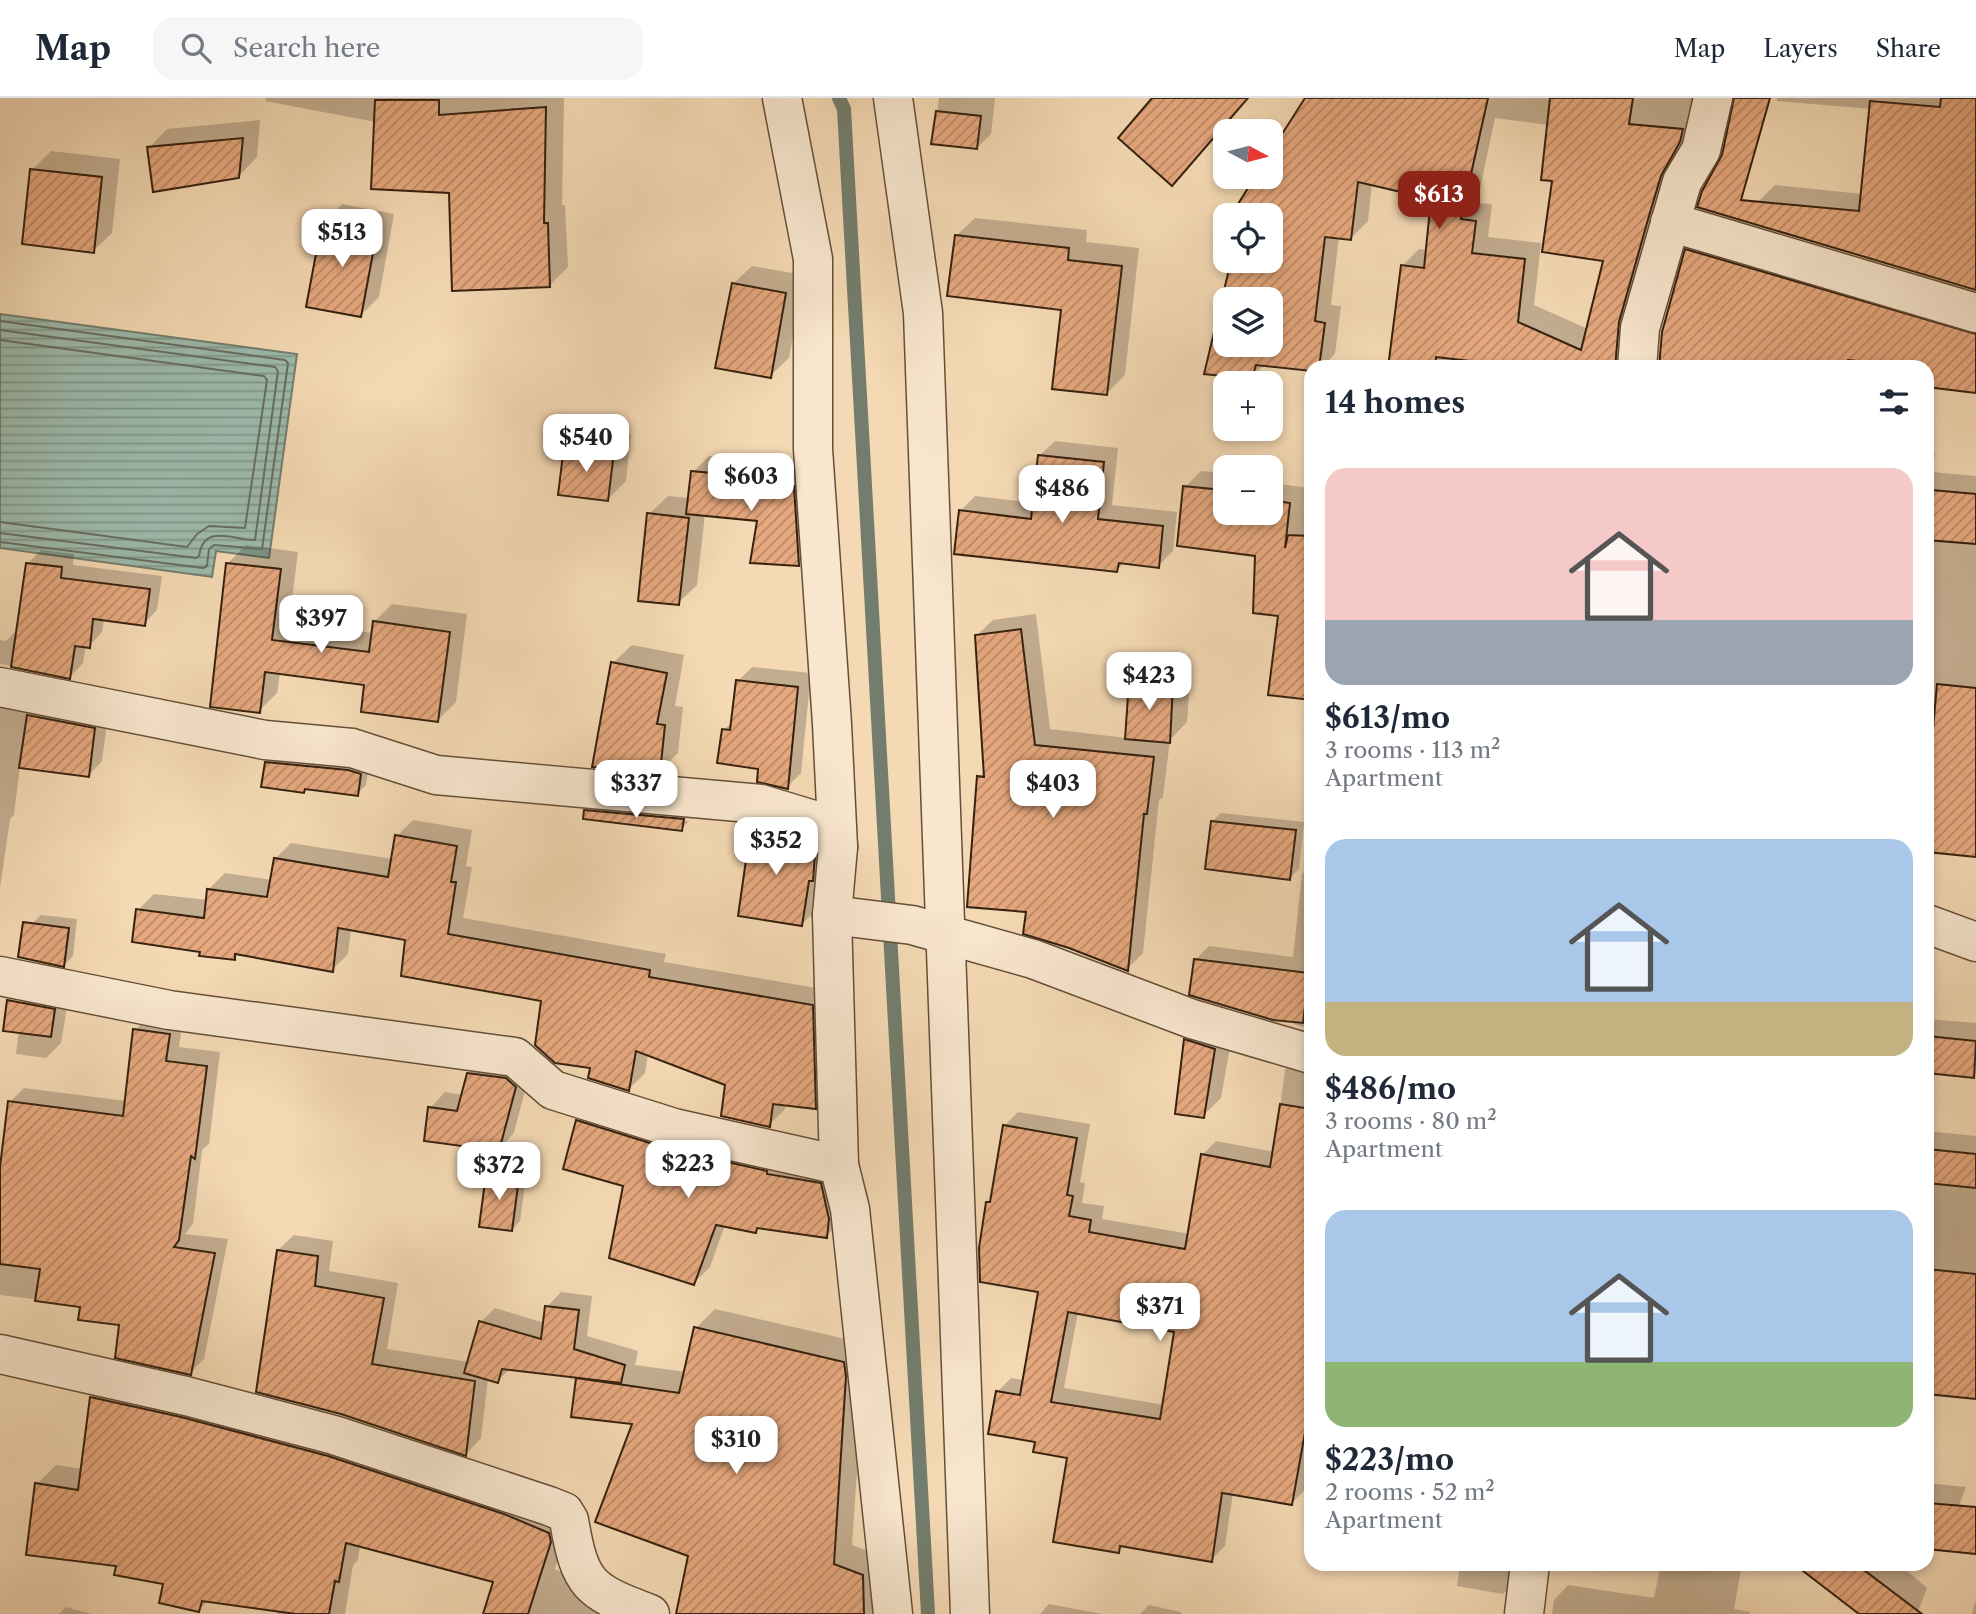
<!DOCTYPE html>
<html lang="en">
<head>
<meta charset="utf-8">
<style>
  :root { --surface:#fff; --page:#f6f6f7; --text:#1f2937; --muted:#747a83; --line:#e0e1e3; --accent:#8f2418 }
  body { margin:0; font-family:"Libre Caslon Text",serif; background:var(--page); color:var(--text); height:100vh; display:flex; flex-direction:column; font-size:26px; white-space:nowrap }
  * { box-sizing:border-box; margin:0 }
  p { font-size:23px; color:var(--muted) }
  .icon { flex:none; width:38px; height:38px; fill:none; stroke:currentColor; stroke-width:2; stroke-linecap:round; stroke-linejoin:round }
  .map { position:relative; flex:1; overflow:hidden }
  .panel { position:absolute; left:1304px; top:262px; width:630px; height:1211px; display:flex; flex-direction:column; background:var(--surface); border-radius:21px; box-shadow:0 4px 10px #0003 }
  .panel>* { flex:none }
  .needle { width:46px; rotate:97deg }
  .buttons { position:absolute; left:1213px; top:21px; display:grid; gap:14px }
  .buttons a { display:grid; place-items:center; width:70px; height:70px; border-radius:14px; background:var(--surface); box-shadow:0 4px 10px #0003; font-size:35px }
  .price { position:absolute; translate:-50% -60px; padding:0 16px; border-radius:14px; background:#fff; color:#222; font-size:23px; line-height:46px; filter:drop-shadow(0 2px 4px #0008) }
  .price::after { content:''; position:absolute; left:50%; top:42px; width:21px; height:16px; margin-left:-10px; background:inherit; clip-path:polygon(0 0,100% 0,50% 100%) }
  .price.active { background:var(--accent); color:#fff }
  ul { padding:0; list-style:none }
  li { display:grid; align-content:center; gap:14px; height:371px; padding:0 21px }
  li span { display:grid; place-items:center; height:217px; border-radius:21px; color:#555 }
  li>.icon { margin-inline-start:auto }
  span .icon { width:126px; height:126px; fill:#fffc; stroke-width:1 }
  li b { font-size:30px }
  h2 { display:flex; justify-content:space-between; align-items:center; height:84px; padding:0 21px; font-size:30px }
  header { display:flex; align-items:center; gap:42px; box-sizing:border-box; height:98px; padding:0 35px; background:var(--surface); border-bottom:2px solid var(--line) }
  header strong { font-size:33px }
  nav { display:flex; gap:38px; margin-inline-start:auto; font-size:24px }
  .search { width:490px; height:63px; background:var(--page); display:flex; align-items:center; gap:18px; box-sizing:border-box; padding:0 24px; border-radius:21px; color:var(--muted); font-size:26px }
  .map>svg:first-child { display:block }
</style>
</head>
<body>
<header>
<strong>Map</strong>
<div class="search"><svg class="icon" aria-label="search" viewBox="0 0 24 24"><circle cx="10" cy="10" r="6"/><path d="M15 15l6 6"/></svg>Search here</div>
<nav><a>Map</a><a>Layers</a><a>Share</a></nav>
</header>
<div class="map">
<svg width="1976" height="1516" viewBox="0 0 1976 1516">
  <defs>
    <pattern id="water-rules" width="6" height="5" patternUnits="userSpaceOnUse" patternTransform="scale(1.75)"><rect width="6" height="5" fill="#9cbaac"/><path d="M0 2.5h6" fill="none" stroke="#80978a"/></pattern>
    <pattern id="building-hatch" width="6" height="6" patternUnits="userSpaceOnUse" patternTransform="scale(1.75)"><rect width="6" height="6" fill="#e6a87e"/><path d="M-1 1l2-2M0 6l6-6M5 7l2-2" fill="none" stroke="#b86"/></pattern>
  </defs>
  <rect width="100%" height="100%" fill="#f4d9b4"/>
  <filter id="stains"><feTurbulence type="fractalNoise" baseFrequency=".00286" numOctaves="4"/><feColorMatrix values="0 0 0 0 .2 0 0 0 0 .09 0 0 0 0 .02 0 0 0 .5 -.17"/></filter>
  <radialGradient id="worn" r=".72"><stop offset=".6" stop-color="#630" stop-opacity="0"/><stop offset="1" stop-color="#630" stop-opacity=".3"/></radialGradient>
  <polygon fill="url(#water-rules)" stroke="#737d6d" stroke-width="2" points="0,216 297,256 269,460 216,453 212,479 0,450"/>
  <g fill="#0003" fill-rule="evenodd">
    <polygon points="266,0 564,0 562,107 565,107 568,169 549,188 376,24 265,3"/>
    <polygon points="939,0 995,0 991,36 977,50 933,45"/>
    <path d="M1307,0H1703L1640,270H1537L1490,263L1489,270H1390L1402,168L1419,151L1428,152L1433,99L1372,85L1368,123L1351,140L1339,138L1331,207L1341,208L1335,256L1321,270L1264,267L1252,279L1207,274L1233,163H1270V117H1233L1258,79H1270ZM1495,20L1549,27L1554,81L1605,161L1588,231L1534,207L1541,145L1488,139L1492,106L1477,105ZM1225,201H1270V247H1225Z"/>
    <polygon points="1777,0 1976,0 1976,190 1758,104 1775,87 1862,96 1871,11 1777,3"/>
    <polygon points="260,22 257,59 239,78 149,50 167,31"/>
    <polygon points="51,53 120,61 112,135 93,153 32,72"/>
    <polygon points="342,106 394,116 379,199 361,217 324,125"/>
    <polygon points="975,120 1087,132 1086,144 1139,150 1125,277 1106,296 1063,210 956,138"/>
    <polygon points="1704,135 1976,216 1976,293 1927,288 1926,267 1863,261 1862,270 1661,270 1687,152"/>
    <polygon points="752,168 804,177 789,260 770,278 733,186"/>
    <polygon points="584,331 631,336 626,383 608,401 565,349"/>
    <polygon points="1055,343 1118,350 1112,407 1177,414 1173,453 1158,468 1125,464 1117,472 960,413 975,398 1034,405 1040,357"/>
    <polygon points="1927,353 1935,354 1933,374 1976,378 1976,738 1950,754 1927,752"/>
    <polygon points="709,358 759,363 758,369 809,373 814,450 798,466 759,422 705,416 697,487 678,505 649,416 668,398 689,400 693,374"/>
    <polygon points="1201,373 1225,375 1225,415 1270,415 1270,385 1311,390 1311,444 1304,501 1185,389"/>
    <polygon points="246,447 298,454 289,525 373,535 374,524 392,506 467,516 456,604 438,622 366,585 280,575 277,595 259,613 228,465"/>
    <polygon points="41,452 74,456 73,467 162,478 157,512 144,526 104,521 102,534 89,548 86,547 83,565 70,579 0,566 0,542 6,543 19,530 28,465"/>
    <polygon points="1036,516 1050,631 1127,640 1131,584 1149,565 1191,568 1187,624 1170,642 1163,699 1159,702 1143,855 1127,871 1028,812 979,679 986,672 977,537 993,522"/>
    <polygon points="632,547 684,557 675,608 683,609 678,655 659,673 613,565"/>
    <polygon points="752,569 811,575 801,675 787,689 760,669 724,632 733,623 738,583"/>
    <polygon points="0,593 108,617 102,663 89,677 20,668 14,717 10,721 0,790"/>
    <polygon points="275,656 369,667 366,687 357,696 307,690 304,694 266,665"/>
    <polygon points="595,704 692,713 691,720 649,716 648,719 657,720 689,723 681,731 586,713"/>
    <polygon points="766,714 829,741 816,812 802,826 752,728"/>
    <polygon points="1221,715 1304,724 1299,771 1290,780 1212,724"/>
    <polygon points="413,722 472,732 466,768 472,769 463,820 666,856 664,864 828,892 831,993 815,1009 786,1005 785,1011 769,1027 727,986 648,956 645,975 629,991 592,969 543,901 407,841 351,831 348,856 332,872 239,855 234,860 201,853 138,812 154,796 208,802 209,791 225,775 272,782 275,761 291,745 393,761 397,738"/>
    <polygon points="1311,768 1311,931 1293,926 1294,923 1195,862 1209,848 1293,859 1302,776"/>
    <polygon points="41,817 77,821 73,858 64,867 32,826"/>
    <polygon points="37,891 69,897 61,945 46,960 16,956 22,905"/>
    <polygon points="149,918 183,922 179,949 220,954 209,1046 202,1052 193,1126 185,1136 228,1141 204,1261 190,1275 121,1226 82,1207 0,1197 0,1084 10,1004 24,990 126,1003 135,932"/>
    <polygon points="1927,921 1976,925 1976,975 1973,978 1927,973"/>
    <polygon points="1204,924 1233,932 1221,1000 1203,1018 1186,942"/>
    <path d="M1299,958L1311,961V1362L1306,1391L1292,1405L1233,1395L1225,1448L1211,1462L1125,1447L1118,1453L1069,1359L1037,1343L997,1294L1011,1280L1024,1282L1040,1193L988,1104L992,1100L1004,1028L1018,1014L1090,1026L1080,1084L1085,1085L1082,1105L1104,1108L1102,1121L1190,1136L1202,1057L1216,1043L1274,1054L1285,972ZM1078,1214L1176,1232L1164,1307L1064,1290Z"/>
    <polygon points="484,960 530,973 514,1035 499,1051 430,1010 445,994 463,997 469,976"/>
    <polygon points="594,1007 837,1070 842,1122 826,1138 760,1128 755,1133 725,1127 710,1169 694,1185 578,1023"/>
    <polygon points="1927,1033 1976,1038 1976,1299 1927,1294"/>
    <polygon points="497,1068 527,1072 520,1123 512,1132 488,1077"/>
    <polygon points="294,1137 333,1143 329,1173 398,1185 387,1251 469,1264 481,1224 495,1210 545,1225 547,1209 561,1194 592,1198 587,1238 638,1253 635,1267 686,1274 696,1230 715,1211 863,1245 865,1258 852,1447 881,1458 884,1516 678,1516 690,1457 635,1325 578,1281 580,1279 511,1270 497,1283 488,1281 481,1340 466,1356 341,1315 278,1152"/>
    <polygon points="111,1280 570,1423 555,1471 658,1516 485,1516 495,1483 360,1447 358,1462 353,1467 345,1516 277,1516 278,1512 209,1502 199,1512 165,1485 118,1466 37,1386 56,1367 83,1371 91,1299"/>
    <polygon points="1927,1385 1966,1389 1950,1431 1932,1449 1927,1449"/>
    <polygon points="1311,1393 1311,1423 1306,1422"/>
    <polygon points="1460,1466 1523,1466 1522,1478 1503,1496 1457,1488"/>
    <polygon points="1661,1466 1742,1466 1734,1511 1750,1514 1750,1516 1552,1516 1554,1502 1568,1487 1654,1500"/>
    <polygon points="1835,1466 1899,1466 1927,1490 1917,1516 1862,1516"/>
    <polygon points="1976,1502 1976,1516 1972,1516"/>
    <polygon points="1049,1506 1102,1516 1040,1516"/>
    <polygon points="1149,1507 1181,1514 1181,1516 1140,1516"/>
    <polygon points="66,1509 92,1516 59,1516"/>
  </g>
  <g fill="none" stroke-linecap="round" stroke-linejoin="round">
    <g stroke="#686e5e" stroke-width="2">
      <polyline points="0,223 285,262 288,265 262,451 214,447 209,451 207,468 203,470 0,444"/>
      <path d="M0,232L275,269L278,273L255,442C232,442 204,425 199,458L196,460L0,435"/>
      <polyline points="0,242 264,278 267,282 245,430 209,428 197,436 187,449 0,424"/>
    </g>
    <polyline stroke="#737d6d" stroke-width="14" points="839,0 844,11 928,1516"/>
  </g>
  <g fill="url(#building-hatch)" stroke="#35210f" stroke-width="2" fill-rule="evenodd">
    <polygon points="1152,0 1248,0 1172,88 1118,40"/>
    <path d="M1305,0H1488L1461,121L1476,123L1472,155L1525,161L1518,224L1581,252L1603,163L1542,154L1552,83L1541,82L1550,0H1633L1629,26L1683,31L1680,44L1661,78L1649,118L1619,224L1615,270H1533L1436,259L1435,270H1388L1401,167L1424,170L1431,101L1358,84L1351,142L1325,139L1315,223L1325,225L1319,270H1311V273L1256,267L1252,281L1204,276L1231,163H1270V117H1231L1255,79H1270V55ZM1225,201H1270V247H1225Z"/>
    <polygon points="1734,0 1770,0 1741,102 1859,113 1870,3 1940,9 1941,0 1976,0 1976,192 1697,109 1702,93 1722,57"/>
    <polygon points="375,2 439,2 439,17 546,9 544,125 548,125 550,189 452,193 449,95 371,91"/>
    <polygon points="936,13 981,18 977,51 931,46"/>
    <polygon points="243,40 239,80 153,94 147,49"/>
    <polygon points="30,71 102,79 94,155 22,146"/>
    <polygon points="322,124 377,134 361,219 306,209"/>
    <polygon points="955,137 1069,150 1068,162 1122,168 1107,297 1052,291 1061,212 947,198"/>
    <polygon points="1685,151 1976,236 1976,295 1927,289 1927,269 1848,262 1847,270 1659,270 1662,234"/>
    <polygon points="732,185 786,195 771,280 715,270"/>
    <polygon points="564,348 614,354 608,403 558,397"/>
    <polygon points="1038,357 1104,364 1098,421 1163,428 1159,470 1119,465 1117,474 954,456 959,412 1031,421"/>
    <polygon points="691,373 744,378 743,384 794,388 799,468 750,465 757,423 686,416"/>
    <polygon points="1183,388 1222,392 1221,396 1225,397 1225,415 1270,415 1270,402 1290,405 1285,450 1288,437 1311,438 1311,602 1268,597 1278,518 1253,515 1255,458 1177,448"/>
    <polygon points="1932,392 1976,396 1976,446 1927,442"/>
    <polygon points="647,415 689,420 679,507 638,503"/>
    <polygon points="26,465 62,469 61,480 150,491 145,528 93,521 90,550 75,548 70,581 11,569"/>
    <polygon points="226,465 281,471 272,542 369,554 373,523 450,534 438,624 361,614 364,587 265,574 260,615 210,609"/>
    <polygon points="1021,531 1035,647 1154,659 1147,716 1144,716 1128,873 1069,850 1023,836 1026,814 967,809 977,678 984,679 975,537"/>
    <polygon points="611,564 667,575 657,626 665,627 660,675 592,669"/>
    <polygon points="736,582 798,589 788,691 757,684 758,671 717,665 722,631 730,632"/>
    <polygon points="1129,583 1173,586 1170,645 1125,641"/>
    <polygon points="1937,586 1976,590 1976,759 1927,754 1927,699"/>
    <polygon points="27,617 95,630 89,679 19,670"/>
    <polygon points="265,664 348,672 361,676 358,698 305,691 304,695 261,689"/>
    <polygon points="584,712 684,721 682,733 583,721"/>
    <polygon points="1211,723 1296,732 1290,782 1205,771"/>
    <polygon points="751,727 804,742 815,756 813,783 809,783 802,828 738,818"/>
    <polygon points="395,737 457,748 451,784 456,784 448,836 650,872 649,879 813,907 816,1011 773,1006 770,1029 721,1018 725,987 636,953 629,993 588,980 590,970 555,965 535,947 541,903 401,878 405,842 338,830 333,874 235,856 235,862 199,858 200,854 132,844 136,811 204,820 207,791 267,799 274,760 388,779"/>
    <polygon points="23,824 69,830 64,869 18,859"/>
    <polygon points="1194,861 1309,875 1303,925 1273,922 1189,897"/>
    <polygon points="7,902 55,911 51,939 3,933"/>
    <polygon points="133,931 170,936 166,963 207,968 195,1061 191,1058 179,1142 174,1149 215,1155 191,1277 115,1260 119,1227 78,1222 80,1209 35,1203 40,1171 0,1166 0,1069 8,1003 123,1018"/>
    <polygon points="1927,938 1976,943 1974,980 1927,975"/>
    <polygon points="1184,941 1215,951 1204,1020 1175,1016"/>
    <polygon points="467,975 506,980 516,989 499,1053 424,1043 428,1009 457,1013"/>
    <path d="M1280,1006L1311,1011V1301L1292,1407L1222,1395L1212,1464L1120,1448L1119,1455L1053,1444L1067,1360L1033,1354L1035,1344L988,1336L996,1293L1020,1297L1038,1194L980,1184L979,1150L986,1104H990L1003,1027L1077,1040L1067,1097L1073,1098L1069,1118L1091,1122L1089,1134L1185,1151L1201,1056L1270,1069ZM1068,1214L1174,1234L1160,1321L1051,1304Z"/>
    <polygon points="576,1022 669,1051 767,1073 767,1076 821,1085 829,1121 827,1140 757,1130 756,1135 716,1127 694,1187 609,1160 623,1088 563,1071"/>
    <polygon points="1927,1051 1976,1056 1976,1090 1927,1085"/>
    <polygon points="486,1076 519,1080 512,1133 479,1129"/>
    <polygon points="277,1152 318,1158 315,1188 384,1200 372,1266 475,1283 466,1358 341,1316 256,1294"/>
    <polygon points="1927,1171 1976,1176 1976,1301 1927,1296 1930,1254 1927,1254"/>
    <polygon points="545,1208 579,1212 574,1251 625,1267 621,1285 502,1271 498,1285 464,1275 479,1223 541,1241"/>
    <polygon points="694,1229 844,1264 846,1278 834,1466 863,1477 864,1516 676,1516 688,1458 595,1424 632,1326 571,1319 576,1280 679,1295"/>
    <polygon points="90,1299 181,1319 328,1358 504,1416 549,1435 551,1444 528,1516 483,1516 493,1484 346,1445 339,1484 335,1483 329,1516 296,1516 202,1503 199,1514 159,1505 163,1486 114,1477 116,1468 26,1457 35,1385 78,1392"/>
    <polygon points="1927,1405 1976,1409 1976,1456 1927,1451"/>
    <polygon points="1794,1466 1856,1466 1922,1516 1859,1516"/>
  </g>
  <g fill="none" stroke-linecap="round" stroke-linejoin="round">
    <g stroke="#654f38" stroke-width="41">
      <g id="minor">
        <polyline points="782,0 813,161 813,351 832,626 838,749 832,817 839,1067 850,1111 893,1516"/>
        <polyline points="893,0 923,215 970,1516"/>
        <polyline points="1670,124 1976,215"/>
        <polyline points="1637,270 1640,230 1682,84 1701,52 1713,0"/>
        <polyline points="0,589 265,642 352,650 436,677 761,706 817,723 838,749"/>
        <polyline points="832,817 912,827 1033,861 1192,921 1311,956"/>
        <polyline points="1927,826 1976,844"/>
        <polyline points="0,878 169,912 515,959 553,992 674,1030 839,1067"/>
        <path d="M0,1256L186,1298L334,1337L549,1408L564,1414L569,1422C580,1488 589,1493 650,1516"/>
        <polyline points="1524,1516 1530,1466"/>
      </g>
    </g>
    <use href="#minor" stroke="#f8e6ce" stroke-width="38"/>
  </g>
  <rect width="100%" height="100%" filter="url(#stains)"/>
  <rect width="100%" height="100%" fill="url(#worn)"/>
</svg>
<div class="buttons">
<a><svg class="needle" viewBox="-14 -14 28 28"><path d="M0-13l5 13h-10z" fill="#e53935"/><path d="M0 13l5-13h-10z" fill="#747a83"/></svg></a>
<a><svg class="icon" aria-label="locate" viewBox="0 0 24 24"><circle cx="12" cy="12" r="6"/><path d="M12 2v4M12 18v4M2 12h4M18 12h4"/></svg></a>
<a><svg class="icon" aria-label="layers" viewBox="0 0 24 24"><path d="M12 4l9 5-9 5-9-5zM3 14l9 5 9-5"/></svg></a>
<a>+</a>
<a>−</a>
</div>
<b class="price active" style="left:1439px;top:133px">$613</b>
<b class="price" style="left:342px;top:171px">$513</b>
<b class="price" style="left:586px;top:376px">$540</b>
<b class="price" style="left:751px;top:415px">$603</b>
<b class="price" style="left:1062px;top:427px">$486</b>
<b class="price" style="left:321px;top:557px">$397</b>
<b class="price" style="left:1149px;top:614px">$423</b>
<b class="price" style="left:636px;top:722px">$337</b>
<b class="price" style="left:1053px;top:722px">$403</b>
<b class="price" style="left:776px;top:779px">$352</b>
<b class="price" style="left:688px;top:1102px">$223</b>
<b class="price" style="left:499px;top:1104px">$372</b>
<b class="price" style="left:1160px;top:1245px">$371</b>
<b class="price" style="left:736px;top:1378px">$310</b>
<section class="panel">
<h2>14 homes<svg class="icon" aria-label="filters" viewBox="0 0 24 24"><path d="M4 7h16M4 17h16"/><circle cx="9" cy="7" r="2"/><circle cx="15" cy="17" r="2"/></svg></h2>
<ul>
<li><span style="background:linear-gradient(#f6c9c9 70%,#9aa5b1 0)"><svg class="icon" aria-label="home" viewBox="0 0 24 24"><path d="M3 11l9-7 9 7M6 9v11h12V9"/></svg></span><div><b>$613/mo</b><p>3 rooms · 113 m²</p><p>Apartment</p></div></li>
<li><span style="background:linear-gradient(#a9c7e8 75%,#c2b280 0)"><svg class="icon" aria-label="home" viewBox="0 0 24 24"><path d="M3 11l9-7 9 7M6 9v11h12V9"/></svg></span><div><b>$486/mo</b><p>3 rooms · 80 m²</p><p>Apartment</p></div></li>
<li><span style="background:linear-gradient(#a9c7e8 70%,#8fb573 0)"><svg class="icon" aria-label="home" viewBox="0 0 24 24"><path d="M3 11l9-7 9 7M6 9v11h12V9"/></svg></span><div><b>$223/mo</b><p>2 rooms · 52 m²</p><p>Apartment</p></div></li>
</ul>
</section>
</div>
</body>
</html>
